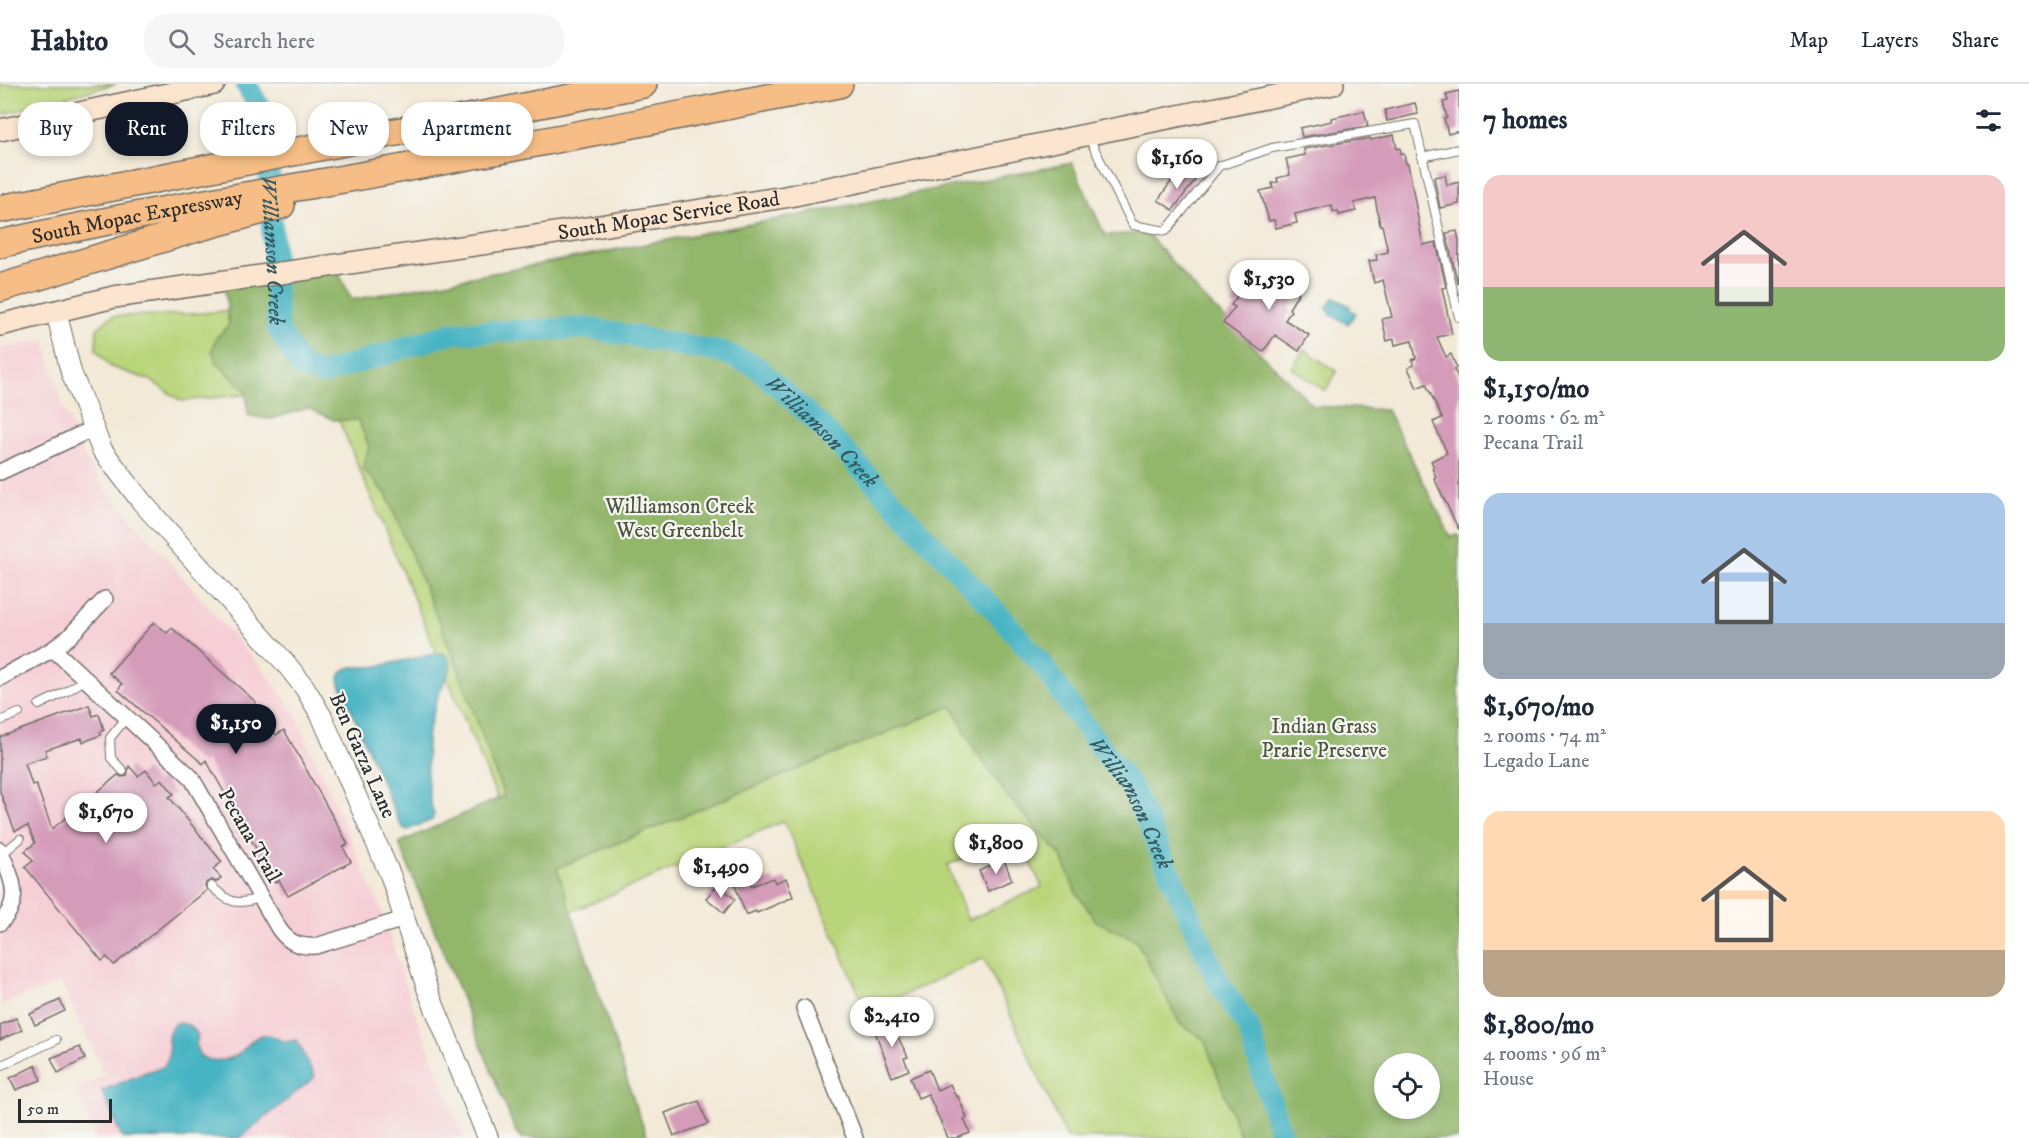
<!DOCTYPE html>
<html lang="en">
<head>
<meta charset="utf-8">
<style>
  :root { --surface:#fff; --page:#f6f6f7; --text:#1f2937; --muted:#747a83; --line:#e0e1e3; --accent:#111827 }
  body { margin:0; font-family:"IM FELL DW Pica",serif; background:var(--page); color:var(--text); height:100vh; display:flex; flex-direction:column; font-size:22px; white-space:nowrap }
  * { box-sizing:border-box; margin:0 }
  p { font-size:20px; color:var(--muted) }
  .icon { flex:none; width:33px; height:33px; fill:none; stroke:currentColor; stroke-width:2; stroke-linecap:round; stroke-linejoin:round }
  .map { position:relative; flex:1; overflow:hidden }
  .details { display:flex; flex-direction:column; background:var(--surface); width:570px }
  .details>* { flex:none }
  .guide { position:absolute; left:18px; top:18px; width:570px; height:54px; display:flex; gap:12px }
  .tools { position:absolute; left:1374px; top:969px; display:grid; gap:12px }
  .tools a { display:grid; place-items:center; width:66px; height:66px; border-radius:50%; background:var(--surface); box-shadow:0 3px 9px #0003; font-size:30px }
  .scale { position:absolute; left:18px; bottom:15px; width:94px; box-sizing:border-box; padding-left:6px; border:3px solid #2b2b2b; border-top:0; font-size:16px; line-height:21px; white-space:nowrap; color:#2b2b2b; -webkit-text-stroke:4px #f6f6f2; paint-order:stroke }
  .price { position:absolute; translate:-50% -51px; padding:0 14px; border-radius:21px; background:#fff; color:#222; font-size:20px; line-height:39px; filter:drop-shadow(0 2px 3px #0008) }
  .price::after { content:''; position:absolute; left:50%; top:36px; width:18px; height:14px; margin-left:-9px; background:inherit; clip-path:polygon(0 0,100% 0,50% 100%) }
  .price.selected { background:var(--accent); color:#fff }
  ul { padding:0; list-style:none }
  li { display:grid; align-content:center; gap:12px; height:318px; padding:0 24px }
  li span { display:grid; place-items:center; height:186px; border-radius:18px; color:#555 }
  li>.icon { margin-inline-start:auto }
  span .icon { width:108px; height:108px; fill:#fffc; stroke-width:1 }
  li b { font-size:26px }
  h2 { display:flex; justify-content:space-between; align-items:center; height:72px; padding:0 24px; font-size:26px }
  .chip { padding:0 21px; border-radius:24px; background:var(--surface); box-shadow:0 3px 9px #0003; font-size:21px; line-height:54px }
  .chip.selected { background:var(--accent); color:#fff }
  header { display:flex; align-items:center; gap:36px; box-sizing:border-box; height:84px; padding:0 30px; background:var(--surface); border-bottom:2px solid var(--line) }
  header strong { font-size:28px }
  nav { display:flex; gap:33px; margin-inline-start:auto; font-size:21px }
  .search { width:420px; height:54px; background:var(--page); display:flex; align-items:center; gap:15px; box-sizing:border-box; padding:0 21px; border-radius:24px; color:var(--muted); font-size:22px }
  main { display:flex; flex:1; min-height:0 }
  .map>svg:first-child { display:block }
</style>
</head>
<body>
<header>
<strong>Habito</strong>
<div class="search"><svg class="icon" aria-label="search" viewBox="0 0 24 24"><circle cx="10" cy="10" r="6"/><path d="M15 15l6 6"/></svg>Search here</div>
<nav><a>Map</a><a>Layers</a><a>Share</a></nav>
</header>
<main>
<div class="map">
<svg width="1459" height="1054" viewBox="0 0 1459 1054">
  <rect width="100%" height="100%" fill="#f6f6f2"/>
  <filter id="ink" filterUnits="userSpaceOnUse"><feTurbulence type="fractalNoise" baseFrequency=".0167" numOctaves="2"/><feDisplacementMap in="SourceGraphic" scale="12" xChannelSelector="R" yChannelSelector="G"/><feConvolveMatrix kernelMatrix="1 2 1 2 8 2 1 2 1" color-interpolation-filters="sRGB"/></filter>
  <filter id="wash" filterUnits="userSpaceOnUse"><feTurbulence type="fractalNoise" baseFrequency=".008" numOctaves="4" result="noise"/><feDisplacementMap in="SourceGraphic" scale="24" xChannelSelector="R" yChannelSelector="G"/><feGaussianBlur stdDeviation="1.35" result="paint"/><feColorMatrix in="noise" values="0 0 0 0 0 0 0 0 0 0 0 0 0 0 0 0 0 1.4 0 .05"/><feComposite in="paint" operator="in"/></filter>
  <g filter="url(#wash)">
    <rect width="100%" height="100%" fill="#f3e9d7"/>
    <polygon fill="#f6cfd6" points="45,256 62,319 85,374 105,404 265,588 295,629 382,827 413,924 464,1054 96,1054 76,1005 105,991 61,898 0,921 0,264"/>
    <g fill="#b9d57a" stroke="#728052" stroke-width="1.5" fill-rule="evenodd">
      <polygon points="0,0 116,0 0,31"/>
      <path d="M953,102L1252,1054H1067L984,874L867,928L784,737L571,828L556,784L531,794L325,303L181,317L150,296L111,283L96,265L97,245L112,232L190,230L351,216ZM1018,753L1042,803L968,836L947,781Z"/>
      <polygon points="1304,265 1337,288 1325,307 1292,284"/>
    </g>
    <path fill="#92b66a" stroke="#5e704a" stroke-width="1.5" fill-rule="evenodd" d="M1072,79L1105,151L1147,149L1201,211L1314,322L1387,326L1451,453L1459,451V1054H1241L1204,955L1180,940L1136,856L1096,837L1075,807L1062,773L1008,713L973,663L952,622L557,784L637,1026L648,1054H521L516,1048L399,759L504,712L458,584L386,410L363,385L369,362L358,336H334L308,324L272,335L248,332L246,307L217,279L212,267L216,254L229,241L224,197L335,181L352,216ZM1384,980H1430V1024H1384Z"/>
    <g fill="#47b4c3" stroke="#397077" stroke-width="1.5">
      <polygon points="1334,214 1350,222 1349,225 1356,229 1348,240 1331,231 1332,229 1326,224"/>
      <polygon points="439,569 446,571 450,578 451,584 438,612 427,652 427,691 430,717 434,730 432,736 408,746 403,744 399,738 340,600 339,593 343,586 352,583 373,583"/>
      <path d="M176,939C187,939 193,942 198,952C189,979 220,981 237,971C247,965 250,954 262,951C272,949 275,955 284,957C288,959 293,956 297,956L315,993L240,1054H122L102,1007L146,988L163,983C178,964 158,956 176,939Z"/>
    </g>
    <g fill="none" stroke-linecap="round" stroke-linejoin="round">
      <path stroke="#47b4c3" stroke-width="22" id="s1" d="M246,0L266,34L278,245L301,282L322,290L451,249L588,244L725,269L756,282L820,341L1002,534L1045,584L1075,629L1132,704L1220,901L1248,942L1282,1054"/>
    </g>
    <g id="blocks">
      <g fill="#d59cba">
        <polygon points="1459,7 1459,47 1448,50 1444,35 1447,34 1443,18 1448,17 1446,10"/>
        <polygon points="1415,19 1418,30 1387,37 1385,26"/>
        <polygon points="1364,27 1368,42 1302,53 1300,44 1332,37 1331,34"/>
        <polygon points="1394,51 1397,65 1400,64 1401,70 1404,70 1406,80 1408,80 1423,161 1436,158 1446,203 1442,204 1452,250 1437,253 1446,273 1451,270 1457,284 1454,285 1459,296 1459,446 1434,394 1436,393 1432,384 1434,383 1431,377 1447,369 1433,338 1442,334 1426,300 1417,304 1408,284 1414,281 1412,276 1416,274 1412,257 1395,261 1394,255 1387,257 1382,235 1392,233 1383,196 1374,199 1369,177 1377,176 1376,171 1388,168 1382,141 1380,141 1375,114 1354,119 1356,127 1339,131 1338,127 1333,128 1332,121 1295,130 1297,139 1276,144 1274,136 1269,137 1260,107 1273,104 1272,99 1278,98 1277,94 1290,91 1286,75 1305,71 1304,65 1370,54 1371,56"/>
        <polygon points="1180,85 1195,96 1173,126 1158,116"/>
        <polygon points="1445,91 1447,101 1459,98 1459,120 1440,124 1434,93"/>
        <polygon points="1457,147 1459,157 1458,200 1446,149"/>
        <polygon points="1288,178 1307,191 1296,206 1299,208 1289,225 1291,227 1285,236 1309,251 1299,267 1275,251 1263,268 1223,239 1235,223 1231,221 1240,208 1243,210 1251,199 1262,206"/>
        <polygon points="154,538 167,549 172,544 256,618 248,628 267,645 271,642 276,651 284,646 348,760 343,763 351,778 288,812 279,796 275,798 206,676 203,680 118,606 122,600 109,589"/>
        <polygon points="89,621 93,632 99,630 104,646 100,648 101,651 83,658 82,654 45,666 47,672 25,679 32,701 36,700 52,745 118,691 122,693 127,692 129,682 138,692 146,686 156,699 162,695 174,710 169,713 222,778 213,785 221,794 216,798 212,796 207,798 205,801 207,806 114,881 107,873 102,877 25,783 33,777 25,767 35,759 28,742 15,747 0,708 0,653"/>
        <polygon points="1004,776 1012,796 988,807 979,787"/>
        <polygon points="745,783 752,802 773,794 775,799 786,794 793,813 757,829 756,827 746,831 730,788"/>
        <polygon points="718,801 735,815 724,829 706,814"/>
        <polygon points="60,916 65,927 35,941 30,930"/>
        <polygon points="16,934 22,946 0,956 0,941"/>
        <polygon points="889,935 908,973 904,974 909,986 892,993 873,942"/>
        <polygon points="80,963 85,975 58,989 51,974"/>
        <polygon points="36,981 41,996 16,1006 10,994"/>
        <polygon points="929,986 937,1006 950,1000 956,1013 958,1012 967,1034 964,1035 970,1049 957,1054 948,1054 928,1010 918,1014 910,994"/>
        <polygon points="699,1017 708,1040 674,1052 665,1029"/>
      </g>
    </g>
  </g>
  <g filter="url(#ink)">
    <use href="#blocks" fill-opacity="0" stroke="#716e67" stroke-width="1.5"/>
    <g fill="none" stroke-linecap="round" stroke-linejoin="round">
      <g stroke="#716e67" stroke-width="10">
        <g id="service">
          <polyline points="1088,52 1133,141 1166,147 1219,82 1272,64 1415,40 1459,233"/>
          <polyline points="1422,73 1459,65"/>
          <polyline points="39,621 67,607 86,595"/>
          <polyline points="0,637 19,629"/>
          <polyline points="123,687 111,674 110,654 127,633"/>
          <polyline points="2,770 20,755"/>
          <path d="M211,802C231,820 235,821 261,814"/>
          <polyline points="0,982 56,956"/>
        </g>
      </g>
      <g stroke="#716e67" stroke-width="18">
        <g id="minor">
          <polyline points="0,388 92,345"/>
          <path d="M53,565L191,693L279,845C289,859 299,863 316,862L404,835"/>
          <polyline points="0,594 53,565 69,553 105,515"/>
          <path d="M0,766C11,793 24,815 0,839"/>
          <polyline points="804,924 855,1054"/>
        </g>
      </g>
      <g stroke="#716e67" stroke-width="22">
        <polyline id="tertiary" points="56,227 71,288 102,366 141,417 287,581 305,604 322,633 391,793 428,907 488,1054"/>
      </g>
      <g stroke="#716e67" stroke-width="24">
        <g id="secondary">
          <polyline points="0,46 214,0"/>
          <path id="s2" d="M0,241L114,213L530,153L785,113L1333,0"/>
        </g>
      </g>
      <g stroke="#716e67" stroke-width="30">
        <g id="motorway">
          <polyline points="0,125 643,0"/>
          <path id="s3" d="M0,160C108,135 217,117 326,98C497,68 668,33 839,0"/>
          <polyline points="0,204 200,143 281,121"/>
        </g>
      </g>
      <use href="#service" stroke="#fff" stroke-width="8"/>
      <use href="#minor" stroke="#fff" stroke-width="15"/>
      <use href="#tertiary" stroke="#fff" stroke-width="20"/>
      <use href="#secondary" stroke="#fbe5cf" stroke-width="21"/>
      <use href="#motorway" stroke="#f6be86" stroke-width="27"/>
    </g>
  </g>
  <g text-anchor="middle" stroke-width="4.5" stroke-linejoin="round" paint-order="stroke">
    <g font-size="21" fill="#2b2b2b" stroke="#f6f6f2">
      <text dy="7" stroke="none"><textPath href="#s2" startOffset="678">South Mopac Service Road</textPath></text>
      <text dy="7" stroke="none"><textPath href="#s3" startOffset="140">South Mopac Expressway</textPath></text>
      <text transform="translate(363 671) rotate(66)" y="7">Ben Garza Lane</text>
      <text transform="translate(250 751) rotate(60)" y="7">Pecana Trail</text>
    </g>
    <g font-size="21" fill="#4e563f" stroke="#f6f6f2">
      <text x="680" y="429">Williamson Creek<tspan x="680" dy="24">West Greenbelt</tspan></text>
      <text x="1324" y="649">Indian Grass<tspan x="1324" dy="24">Prarie Preserve</tspan></text>
    </g>
    <g font-size="22" font-style="italic" fill="#355b60" stroke="#f6f6f2">
      <text dy="8" stroke="none"><textPath href="#s1" startOffset="172">Williamson Creek</textPath></text>
      <text dy="8" stroke="none"><textPath href="#s1" startOffset="855">Williamson Creek</textPath></text>
      <text dy="8" stroke="none"><textPath href="#s1" startOffset="1341">Williamson Creek</textPath></text>
    </g>
  </g>
</svg>
<div class="tools">
<a><svg class="icon" aria-label="locate" viewBox="0 0 24 24"><circle cx="12" cy="12" r="6"/><path d="M12 2v4M12 18v4M2 12h4M18 12h4"/></svg></a>
</div>
<div class="scale">50 m</div>
<b class="price" style="left:1177px;top:106px">$1,160</b>
<b class="price" style="left:1269px;top:227px">$1,530</b>
<b class="price selected" style="left:236px;top:671px">$1,150</b>
<b class="price" style="left:106px;top:760px">$1,670</b>
<b class="price" style="left:996px;top:791px">$1,800</b>
<b class="price" style="left:721px;top:815px">$1,490</b>
<b class="price" style="left:892px;top:964px">$2,410</b>
<div class="guide">
<a class="chip">Buy</a>
<a class="chip selected">Rent</a>
<a class="chip">Filters</a>
<a class="chip">New</a>
<a class="chip">Apartment</a>
</div>
</div>
<section class="details">
<h2>7 homes<svg class="icon" aria-label="filters" viewBox="0 0 24 24"><path d="M4 7h16M4 17h16"/><circle cx="9" cy="7" r="2"/><circle cx="15" cy="17" r="2"/></svg></h2>
<ul>
<li><span style="background:linear-gradient(#f6c9c9 60%,#8fb573 0)"><svg class="icon" aria-label="home" viewBox="0 0 24 24"><path d="M3 11l9-7 9 7M6 9v11h12V9"/></svg></span><div><b>$1,150/mo</b><p>2 rooms · 62 m²</p><p>Pecana Trail</p></div></li>
<li><span style="background:linear-gradient(#a9c7e8 70%,#9aa5b1 0)"><svg class="icon" aria-label="home" viewBox="0 0 24 24"><path d="M3 11l9-7 9 7M6 9v11h12V9"/></svg></span><div><b>$1,670/mo</b><p>2 rooms · 74 m²</p><p>Legado Lane</p></div></li>
<li><span style="background:linear-gradient(#ffd9b3 75%,#b9a48a 0)"><svg class="icon" aria-label="home" viewBox="0 0 24 24"><path d="M3 11l9-7 9 7M6 9v11h12V9"/></svg></span><div><b>$1,800/mo</b><p>4 rooms · 96 m²</p><p>House</p></div></li>
</ul>
</section>
</main>
</body>
</html>
